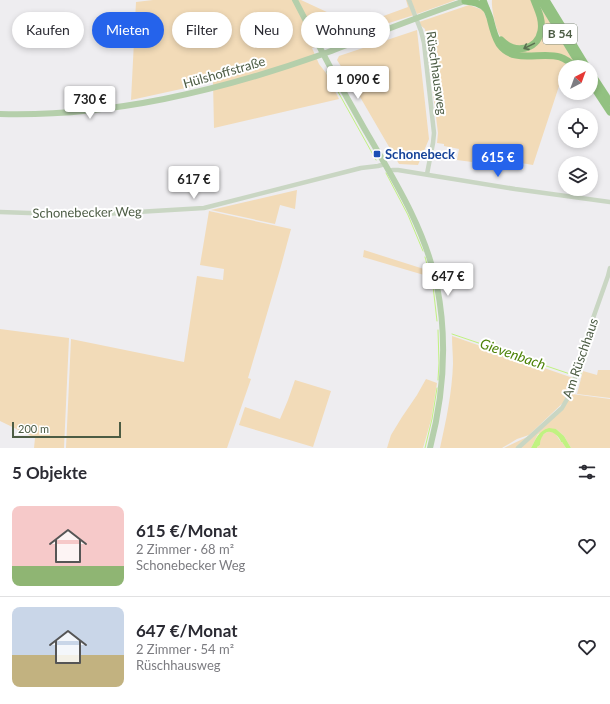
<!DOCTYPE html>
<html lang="de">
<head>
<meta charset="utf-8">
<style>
  :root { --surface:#fff; --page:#f7f7f7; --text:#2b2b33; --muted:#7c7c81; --line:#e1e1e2; --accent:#2563eb }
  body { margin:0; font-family:Lato,sans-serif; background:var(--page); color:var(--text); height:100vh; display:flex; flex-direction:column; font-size:15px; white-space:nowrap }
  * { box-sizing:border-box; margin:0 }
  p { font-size:13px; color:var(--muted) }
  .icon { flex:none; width:22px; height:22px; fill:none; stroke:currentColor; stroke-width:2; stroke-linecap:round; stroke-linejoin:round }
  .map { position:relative; height:448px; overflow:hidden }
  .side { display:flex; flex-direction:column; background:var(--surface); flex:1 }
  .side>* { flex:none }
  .banner { position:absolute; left:12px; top:12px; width:400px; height:36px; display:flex; gap:8px }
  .needle { width:26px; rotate:41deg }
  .fabs { position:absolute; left:558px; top:60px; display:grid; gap:8px }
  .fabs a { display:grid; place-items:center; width:40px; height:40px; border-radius:50%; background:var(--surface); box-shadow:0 2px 6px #0003; font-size:20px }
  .scale { position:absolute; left:12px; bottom:10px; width:109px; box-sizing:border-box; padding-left:4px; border:2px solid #4c5c44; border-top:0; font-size:11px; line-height:14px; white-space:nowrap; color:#4c5c44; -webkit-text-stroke:3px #fff; paint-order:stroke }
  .price { position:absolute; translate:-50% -34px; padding:0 9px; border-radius:4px; background:#fff; color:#222; font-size:13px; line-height:26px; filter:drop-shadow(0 1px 2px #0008) }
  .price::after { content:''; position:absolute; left:50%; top:24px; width:12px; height:9px; margin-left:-6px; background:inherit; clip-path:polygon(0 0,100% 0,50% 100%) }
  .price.on { background:var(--accent); color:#fff }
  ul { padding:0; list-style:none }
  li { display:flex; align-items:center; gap:12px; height:100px; padding:0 12px }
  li+li { border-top:1px solid var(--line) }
  li span { display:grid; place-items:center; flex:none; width:112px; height:80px; border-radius:8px; color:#555 }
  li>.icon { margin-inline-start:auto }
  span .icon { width:48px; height:48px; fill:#fffc; stroke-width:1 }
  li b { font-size:17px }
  h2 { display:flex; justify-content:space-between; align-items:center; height:48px; padding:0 12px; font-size:17px }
  .chip { padding:0 14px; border-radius:18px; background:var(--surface); box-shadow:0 2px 6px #0003; font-size:14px; line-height:36px }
  .chip.on { background:var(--accent); color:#fff }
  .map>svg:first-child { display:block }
</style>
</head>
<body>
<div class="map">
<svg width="610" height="448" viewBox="0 0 610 448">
  <rect width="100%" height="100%" fill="#eeedf0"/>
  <g fill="#f2dbb8">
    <polygon points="153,0 301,0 357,26 359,32 312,48 319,64 326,73 339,99 214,128 213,82 131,100 136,2"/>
    <polygon points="406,0 409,0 414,15 361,32 359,25 408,7"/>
    <polygon points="410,0 456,0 417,14"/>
    <path d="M492,0H533L540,25L534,42L518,47C513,44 505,42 501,37C496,32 491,7 492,0Z"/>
    <polygon points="536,0 576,65 571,61 519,55 519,51 540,38"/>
    <polygon points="469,5 483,10 500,50 558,59 565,63 566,65 533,165 473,155 472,162 457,160 459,149 444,146 444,144 437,143 438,133 425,29 420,25 419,22"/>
    <polygon points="417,30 429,139 418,165 399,164 356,90 337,60 339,56"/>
    <polygon points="297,190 295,209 280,205 275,224 211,210"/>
    <polygon points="209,211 291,229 281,266 248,378 251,379 227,448 66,448 71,339 184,362 197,276 223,280 224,269 200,265"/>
    <polygon points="364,250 427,270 431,281 424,275 363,257"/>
    <polygon points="0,329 69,338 64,448 34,448 35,438 0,421"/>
    <path d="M452,336L573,378L566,400L529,435L517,439L502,448H440C446,421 452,393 453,364C453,355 452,346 452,336Z"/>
    <polygon points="598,370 610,370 610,398 577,394 583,371 597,375"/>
    <polygon points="426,379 437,383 431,420 423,448 387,448 391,435 402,417 417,395"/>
    <polygon points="295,380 331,391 313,447 239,425 245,407 280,419 288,400"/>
    <polygon points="572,394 610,399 610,448 571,448 564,436 556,429 538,434 531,448 504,448 529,436 551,419"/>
    <path d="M549,431L555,433L561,442H562L566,448H537V447L540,445C540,438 542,434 549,431Z"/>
  </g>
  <path fill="#c1f281" d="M549,428L556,429L564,436L571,448H566L562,442H561C560,439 558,436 555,434C546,427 540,437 540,445L537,447V448H531C536,439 538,431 549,428Z"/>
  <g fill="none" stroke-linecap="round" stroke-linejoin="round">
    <g stroke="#c1f281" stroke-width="1">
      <polyline points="327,72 376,160"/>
      <polyline points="386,173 408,215 423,251"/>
      <polyline points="425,257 433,286 437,321"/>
      <polyline points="452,334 573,375"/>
      <polyline points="583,365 596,323"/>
      <polyline points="579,377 580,377 582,369"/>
      <polyline points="438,380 439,363 438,330"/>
      <polyline points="425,448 432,419 437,388"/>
    </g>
    <g stroke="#c9d6c3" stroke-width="4.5">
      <polyline points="409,0 421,31 424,43 434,133 433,143 427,174"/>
      <polyline points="389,171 393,170 398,170 515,189 610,202"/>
      <polyline points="0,212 87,215 204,208 361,168 378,166 385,164"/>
      <polyline points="518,448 562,408 570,394 591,324 608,276 610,268"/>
    </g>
    <g stroke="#b5cfab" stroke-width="6">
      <path d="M295,0C317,43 340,86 364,128C393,178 425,228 437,286C448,342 444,394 430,448"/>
      <path d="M0,114C111,117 219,91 323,54C371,36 419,16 468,0"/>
    </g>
    <g stroke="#92c181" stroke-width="7">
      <path d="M483,0C485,6 488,12 490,18C492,26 494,36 499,44C514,65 540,51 560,57C566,59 571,63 575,67"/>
      <polyline points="540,0 581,67"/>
      <polyline points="546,0 587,67"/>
      <path d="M465,1C474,2 480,3 486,9"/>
      <path d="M501,40C514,54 537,51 541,31C543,20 538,10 534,0"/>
      <polyline points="591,73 610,102"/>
      <polyline points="591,83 610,112"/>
    </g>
  </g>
  <defs><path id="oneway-shaft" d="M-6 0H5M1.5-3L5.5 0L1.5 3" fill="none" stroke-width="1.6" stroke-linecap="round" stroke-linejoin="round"/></defs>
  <use stroke="#5a7050" href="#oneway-shaft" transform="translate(529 46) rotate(154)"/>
  <rect fill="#1a4fb4" stroke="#fff" stroke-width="1.5" x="373" y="150" width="8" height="8" rx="2"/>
  <g text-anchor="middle" stroke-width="4" stroke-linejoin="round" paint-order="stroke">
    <rect fill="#fff" stroke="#828d7c" stroke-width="1" x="543" y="24" width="34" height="20" rx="3"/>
    <g font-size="12" font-weight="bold" fill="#4c5c44">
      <text x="560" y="38">B 54</text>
    </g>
    <g font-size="13" fill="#4c5c44" stroke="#fff">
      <text transform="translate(224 72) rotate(-16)" y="5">Hülshoffstraße</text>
      <text transform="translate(437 73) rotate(82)" y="5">Rüschhausweg</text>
      <text transform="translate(87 212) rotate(-1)" y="5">Schonebecker Weg</text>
      <text transform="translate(580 358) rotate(-71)" y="5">Am Rüschhaus</text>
    </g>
    <g font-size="13" font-weight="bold" fill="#164399" stroke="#fff" text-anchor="start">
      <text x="385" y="159">Schonebeck</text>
    </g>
    <g font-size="14" font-style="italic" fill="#4c8206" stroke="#fff">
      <text transform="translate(513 354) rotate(19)" y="5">Gievenbach</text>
    </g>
  </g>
</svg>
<div class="fabs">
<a><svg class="needle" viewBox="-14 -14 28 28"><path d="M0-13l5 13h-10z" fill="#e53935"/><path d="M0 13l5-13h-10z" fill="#7c7c81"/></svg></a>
<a><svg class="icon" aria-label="locate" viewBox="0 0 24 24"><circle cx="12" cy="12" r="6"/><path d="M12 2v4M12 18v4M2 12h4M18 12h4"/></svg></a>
<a><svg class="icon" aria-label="layers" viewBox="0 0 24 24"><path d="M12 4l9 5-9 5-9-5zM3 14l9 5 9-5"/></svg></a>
</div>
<div class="scale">200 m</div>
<b class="price" style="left:358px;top:100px">1 090 €</b>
<b class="price" style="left:90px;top:120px">730 €</b>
<b class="price on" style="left:498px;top:178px">615 €</b>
<b class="price" style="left:194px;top:200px">617 €</b>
<b class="price" style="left:448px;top:297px">647 €</b>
<div class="banner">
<a class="chip">Kaufen</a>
<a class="chip on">Mieten</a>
<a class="chip">Filter</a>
<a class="chip">Neu</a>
<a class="chip">Wohnung</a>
</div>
</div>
<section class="side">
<h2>5 Objekte<svg class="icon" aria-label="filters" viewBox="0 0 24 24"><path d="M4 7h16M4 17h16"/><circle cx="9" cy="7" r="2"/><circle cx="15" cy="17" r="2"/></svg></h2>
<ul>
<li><span style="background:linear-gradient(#f6c9c9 75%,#8fb573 0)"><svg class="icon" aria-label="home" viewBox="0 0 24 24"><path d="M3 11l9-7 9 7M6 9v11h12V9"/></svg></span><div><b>615 €/Monat</b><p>2 Zimmer · 68 m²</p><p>Schonebecker Weg</p></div><svg class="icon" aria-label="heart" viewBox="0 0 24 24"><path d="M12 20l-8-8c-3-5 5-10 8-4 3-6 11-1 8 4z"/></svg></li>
<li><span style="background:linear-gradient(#c9d6e8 60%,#c2b280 0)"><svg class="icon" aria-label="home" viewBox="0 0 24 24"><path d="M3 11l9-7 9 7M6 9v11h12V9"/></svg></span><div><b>647 €/Monat</b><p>2 Zimmer · 54 m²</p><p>Rüschhausweg</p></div><svg class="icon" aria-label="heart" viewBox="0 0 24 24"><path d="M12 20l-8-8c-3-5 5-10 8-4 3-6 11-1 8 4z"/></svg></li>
</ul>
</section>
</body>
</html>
